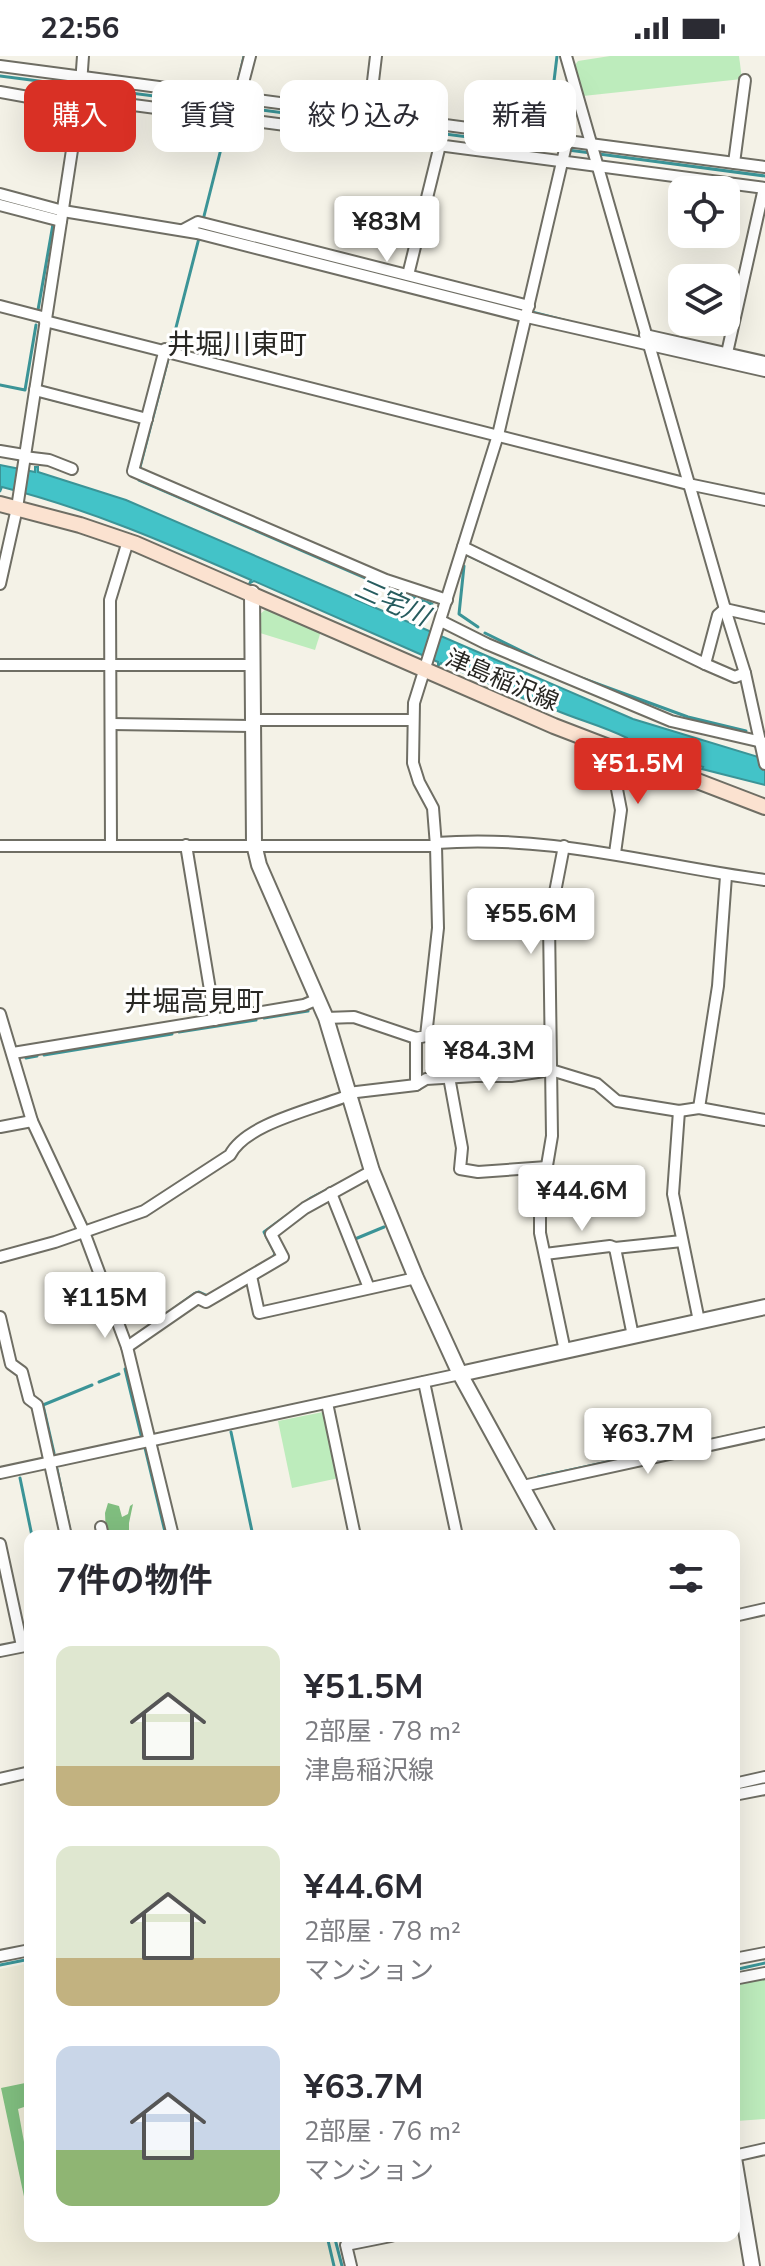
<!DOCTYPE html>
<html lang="ja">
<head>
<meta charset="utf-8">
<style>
  :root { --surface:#fff; --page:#f2f2f3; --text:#2b2b33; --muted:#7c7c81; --accent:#d93025 }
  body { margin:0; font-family:"Nunito Sans","Noto Sans JP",sans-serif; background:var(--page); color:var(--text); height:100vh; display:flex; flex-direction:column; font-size:30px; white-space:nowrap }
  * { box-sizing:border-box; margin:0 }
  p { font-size:26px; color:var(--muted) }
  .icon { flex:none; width:44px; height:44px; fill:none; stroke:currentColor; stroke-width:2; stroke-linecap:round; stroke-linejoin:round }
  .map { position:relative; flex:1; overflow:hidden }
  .details { position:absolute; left:24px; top:1474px; width:716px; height:712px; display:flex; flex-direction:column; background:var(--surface); border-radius:16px; box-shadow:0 8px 32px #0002 }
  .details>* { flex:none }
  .banner { position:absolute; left:24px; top:24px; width:718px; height:72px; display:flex; gap:16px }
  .fabs { position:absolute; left:668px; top:120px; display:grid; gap:16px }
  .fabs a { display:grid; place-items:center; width:72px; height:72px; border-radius:16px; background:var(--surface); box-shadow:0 8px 32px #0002; font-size:40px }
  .price { position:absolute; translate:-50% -68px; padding:0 18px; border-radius:8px; background:#fff; color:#222; font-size:26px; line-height:52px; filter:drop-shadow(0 2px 4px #0008) }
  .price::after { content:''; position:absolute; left:50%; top:48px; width:24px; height:18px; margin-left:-12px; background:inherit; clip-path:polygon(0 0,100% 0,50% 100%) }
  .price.active { background:var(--accent); color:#fff }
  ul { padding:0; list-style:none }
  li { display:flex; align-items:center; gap:24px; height:200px; padding:0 32px }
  li span { display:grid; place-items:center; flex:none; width:224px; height:160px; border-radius:16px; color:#555 }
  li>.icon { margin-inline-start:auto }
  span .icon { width:96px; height:96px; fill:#fffc; stroke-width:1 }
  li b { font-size:34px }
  h2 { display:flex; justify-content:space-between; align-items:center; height:96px; padding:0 32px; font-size:34px }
  .chip { padding:0 28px; border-radius:16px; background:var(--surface); box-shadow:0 8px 32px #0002; font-size:28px; line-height:72px }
  .chip.active { background:var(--accent); color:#fff }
  .status { display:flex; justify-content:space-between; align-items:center; height:56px; padding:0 40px; background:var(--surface); direction:ltr }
  .status svg { height:22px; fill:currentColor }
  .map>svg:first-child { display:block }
</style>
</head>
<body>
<div class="status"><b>22:56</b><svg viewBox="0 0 49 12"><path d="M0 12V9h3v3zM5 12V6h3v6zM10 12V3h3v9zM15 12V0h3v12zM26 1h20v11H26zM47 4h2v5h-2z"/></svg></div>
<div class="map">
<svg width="765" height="2210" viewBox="0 0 765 2210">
  <rect width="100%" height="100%" fill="#f4f2e7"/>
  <polygon fill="#edead7" points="30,1907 30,2180 330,2180 333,2181 340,2210 0,2210 0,1913"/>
  <g fill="#bdecbc">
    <polygon points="610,0 739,0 742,23 583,40 575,9 578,5"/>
    <polygon points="266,553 321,575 315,594 260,577 258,560"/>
    <polygon points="323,1356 325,1357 339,1422 292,1432 278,1365"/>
    <polygon points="765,1921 765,2063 737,2065 734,2052 734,1928"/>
  </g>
  <g fill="#80be7f">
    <polygon points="108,1447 119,1450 122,1461 128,1458 130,1450 133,1448 129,1467 129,1480 106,1480 105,1457"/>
    <polygon points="30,2026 30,2049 18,2053 30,2119 30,2147 26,2150 1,2032"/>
  </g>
  <path fill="#43c3c8" stroke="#3b9497" stroke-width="2" d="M0,409L35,416V411H38V416L126,444L633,663L765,703V729L702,713L703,711L673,703L632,684L627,691L624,690L627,682C603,670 578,664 553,653L550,654L441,607L438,610V606L254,525L249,528L251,524C169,488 89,453 2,431L0,436Z"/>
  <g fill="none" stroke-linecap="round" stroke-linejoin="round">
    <g stroke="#3b9497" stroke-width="3">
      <polyline points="0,20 591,97"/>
      <polyline points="237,31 244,0"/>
      <polyline points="548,75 557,0"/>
      <polyline points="599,98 765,120"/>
      <polyline points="203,164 227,69"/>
      <polyline points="201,172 356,211"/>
      <polyline points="365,214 520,253"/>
      <polyline points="38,254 53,168"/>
      <polyline points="532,256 571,266"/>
      <polyline points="172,287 199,182"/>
      <polyline points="0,329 25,334 36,269"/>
      <polyline points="46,342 140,366"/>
      <polyline points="140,411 168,303"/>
      <polyline points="139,424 384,530"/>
      <polyline points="467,499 499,514"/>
      <polyline points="464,510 459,558 478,571"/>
      <polyline points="387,533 432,548"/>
      <polyline points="485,577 554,611"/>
      <polyline points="576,620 688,661 746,675"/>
      <polyline points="264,962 308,955"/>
      <polyline points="179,976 256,964"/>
      <polyline points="44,999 172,978"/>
      <polyline points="26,1002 37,1000"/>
      <polyline points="355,1183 384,1171"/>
      <polyline points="273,1202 275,1197 264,1176 311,1142 336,1129"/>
      <polyline points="161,1262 194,1238 199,1236 208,1240"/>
      <polyline points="125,1313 141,1379"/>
      <polyline points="99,1326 119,1318"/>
      <polyline points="231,1376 253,1480"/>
      <polyline points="145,1392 166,1480"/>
      <polyline points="54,1397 43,1349 92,1329"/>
      <polyline points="57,1413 71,1480"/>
      <polyline points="538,1421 765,1372"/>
      <polyline points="20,1422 32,1480"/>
      <polyline points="734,1733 765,1727"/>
      <polyline points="0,1909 30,1903"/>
      <polyline points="734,1914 765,1907"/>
      <polyline points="327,2180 334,2210"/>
      <polyline points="335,2183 342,2210"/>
    </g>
    <g stroke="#6f6e64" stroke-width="14">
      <g id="minor">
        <polyline points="566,0 725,553 745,617 765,708"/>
        <polyline points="0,10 567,85"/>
        <polyline points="0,36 45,44 80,42 765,132"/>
        <polyline points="239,42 250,0"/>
        <polyline points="369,59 376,0"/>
        <polyline points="734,107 745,24"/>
        <polyline points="0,138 63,155 197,177 527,261 765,315"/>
        <polyline points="0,149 61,165"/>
        <polyline points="183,174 198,166 529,250"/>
        <polyline points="408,219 440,89"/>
        <polyline points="0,250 46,262"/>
        <polyline points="45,265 688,428 765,444"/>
        <polyline points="645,279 765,306"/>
        <polyline points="165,293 133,415 386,524 447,544"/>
        <polyline points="727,297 764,132"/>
        <polyline points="35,334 147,363"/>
        <polyline points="0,395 24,399"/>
        <polyline points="24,401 49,404 72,413"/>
        <polyline points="463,491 705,608 718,559 725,553"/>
        <polyline points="0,528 17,452 80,42 83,0"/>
        <polyline points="725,553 765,562"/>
        <polyline points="441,565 487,588 671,665 762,686"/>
        <polyline points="705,608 735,621 745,617"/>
        <polyline points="0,609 252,609"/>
        <polyline points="251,664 412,664"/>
        <polyline points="111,668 251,670"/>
        <path d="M436,787C552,778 652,809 765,824"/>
        <polyline points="111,789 110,544 128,485"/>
        <polyline points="186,789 215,964"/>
        <polyline points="0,790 436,790"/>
        <polyline points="564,790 549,867 552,1080 540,1151 540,1177 565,1295"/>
        <polyline points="615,797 621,754 616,728 624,697"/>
        <polyline points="0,958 32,1065 84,1176 127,1291 173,1480"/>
        <polyline points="326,962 354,961 416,982 426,980 438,872 436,790 433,752 419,726 413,707 414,647 498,379 567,85 765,111"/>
        <polyline points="416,982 416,1029"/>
        <polyline points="13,997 304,949 318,943"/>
        <polyline points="449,1021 462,1092 460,1113 478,1116 547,1111"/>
        <polyline points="348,1037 416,1029 426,1023 475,1020 511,1020 551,1014 597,1028 617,1045 679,1055 699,1052 765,1064"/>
        <polyline points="699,1052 718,930 726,820"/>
        <polyline points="679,1055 673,1138 699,1265"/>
        <polyline points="0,1071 32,1065"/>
        <polyline points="331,1137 369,1232"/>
        <polyline points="545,1198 610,1190 615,1192"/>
        <path d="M0,1201L55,1186L144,1155L230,1099C246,1067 316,1053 349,1039"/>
        <polyline points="251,1220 259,1257 416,1222"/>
        <polyline points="0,1261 11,1308 22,1316 29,1343 37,1349 66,1480"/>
        <polyline points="633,1280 615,1192 682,1185"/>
        <polyline points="127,1291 198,1242 206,1246 283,1201 271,1178 305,1152 372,1115"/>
        <polyline points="424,1326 457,1480"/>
        <polyline points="327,1347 355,1480"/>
        <polyline points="0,1417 460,1318"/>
        <polyline points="523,1430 765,1377"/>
        <polyline points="101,1471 103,1480"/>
        <polyline points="0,1488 22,1590"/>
        <polyline points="734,1560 765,1553"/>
        <polyline points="0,1595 30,1589"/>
        <polyline points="0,1723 30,1716"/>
        <polyline points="734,1728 765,1721"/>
        <polyline points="734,1739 765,1733"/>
        <polyline points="0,1900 30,1894"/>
        <polyline points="734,1903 765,1897"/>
        <polyline points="734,1923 765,1917"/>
        <polyline points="734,2100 765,2093"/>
        <polyline points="351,2210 346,2189 391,2180"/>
      </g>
    </g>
    <g stroke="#6f6e64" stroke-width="18">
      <g id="tertiary">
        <polyline points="252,537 254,788 259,809 326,962 372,1115 416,1222 460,1318 549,1480"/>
        <polyline points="460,1318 765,1251"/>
        <polyline points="734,2102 752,2210"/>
      </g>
    </g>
    <g stroke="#6f6e64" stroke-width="18">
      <polyline id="secondary" points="0,448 80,469 136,488 554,670 765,751"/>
    </g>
    <use href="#minor" stroke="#fff" stroke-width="10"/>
    <use href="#tertiary" stroke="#fff" stroke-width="14"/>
    <use href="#secondary" stroke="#fbe2d0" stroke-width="14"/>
  </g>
  <g text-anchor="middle" stroke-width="6" stroke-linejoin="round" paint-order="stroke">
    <g font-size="24" fill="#292824" stroke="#fff">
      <text transform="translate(502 624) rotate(23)" y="8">津島稲沢線</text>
    </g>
    <g font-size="26" font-style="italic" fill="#275c5e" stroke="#fff">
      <text transform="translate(392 546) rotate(24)" y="9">三宅川</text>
    </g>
    <g font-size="28" fill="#292824" stroke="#fff">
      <text x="237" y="298">井堀川東町</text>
      <text x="194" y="955">井堀高見町</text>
    </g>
  </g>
</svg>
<div class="fabs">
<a><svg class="icon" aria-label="locate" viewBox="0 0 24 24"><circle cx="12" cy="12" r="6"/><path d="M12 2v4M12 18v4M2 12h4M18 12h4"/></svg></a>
<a><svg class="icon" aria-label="layers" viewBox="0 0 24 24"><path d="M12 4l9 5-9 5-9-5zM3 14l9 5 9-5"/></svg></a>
</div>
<b class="price" style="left:387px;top:208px">¥83M</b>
<b class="price active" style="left:638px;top:750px">¥51.5M</b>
<b class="price" style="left:531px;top:900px">¥55.6M</b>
<b class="price" style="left:489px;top:1037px">¥84.3M</b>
<b class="price" style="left:582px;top:1177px">¥44.6M</b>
<b class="price" style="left:105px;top:1284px">¥115M</b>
<b class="price" style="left:648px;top:1420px">¥63.7M</b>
<div class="banner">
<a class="chip active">購入</a>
<a class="chip">賃貸</a>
<a class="chip">絞り込み</a>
<a class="chip">新着</a>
</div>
<section class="details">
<h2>7件の物件<svg class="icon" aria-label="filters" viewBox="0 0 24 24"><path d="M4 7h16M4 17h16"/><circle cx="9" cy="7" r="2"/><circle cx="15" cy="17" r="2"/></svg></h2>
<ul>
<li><span style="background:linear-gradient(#dfe7d0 75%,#c2b280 0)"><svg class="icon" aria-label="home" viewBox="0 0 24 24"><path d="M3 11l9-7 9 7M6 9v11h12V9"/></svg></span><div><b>¥51.5M</b><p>2部屋 · 78 m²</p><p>津島稲沢線</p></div></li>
<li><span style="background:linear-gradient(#dfe7d0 70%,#c2b280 0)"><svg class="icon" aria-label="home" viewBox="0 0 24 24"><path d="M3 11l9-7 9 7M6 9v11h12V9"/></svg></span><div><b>¥44.6M</b><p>2部屋 · 78 m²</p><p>マンション</p></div></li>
<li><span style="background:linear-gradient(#c9d6e8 65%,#8fb573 0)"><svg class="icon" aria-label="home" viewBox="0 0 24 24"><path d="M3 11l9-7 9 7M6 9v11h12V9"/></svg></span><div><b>¥63.7M</b><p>2部屋 · 76 m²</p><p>マンション</p></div></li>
</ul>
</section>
</div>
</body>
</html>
